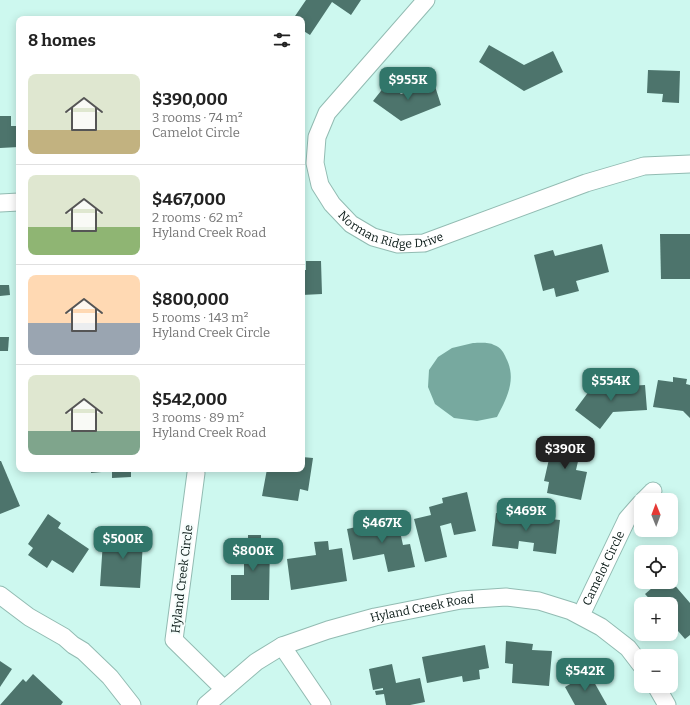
<!DOCTYPE html>
<html lang="en">
<head>
<meta charset="utf-8">
<style>
  :root { --surface:#fff; --page:#f6f6f6; --text:#222; --muted:#767676; --line:#e0e0e0; --accent:#31766a }
  body { margin:0; font-family:Bitter,serif; background:var(--page); color:var(--text); height:100vh; display:flex; flex-direction:column; font-size:15px; white-space:nowrap }
  * { box-sizing:border-box; margin:0 }
  p { font-size:13px; color:var(--muted) }
  .icon { flex:none; width:22px; height:22px; fill:none; stroke:currentColor; stroke-width:2; stroke-linecap:round; stroke-linejoin:round }
  .map { position:relative; flex:1; overflow:hidden }
  .details { position:absolute; left:16px; top:16px; width:289px; height:456px; display:flex; flex-direction:column; background:var(--surface); border-radius:8px; box-shadow:0 2px 10px #0003 }
  .details>* { flex:none }
  .needle { width:26px; rotate:359deg }
  .buttons { position:absolute; left:634px; top:493px; display:grid; gap:8px }
  .buttons a { display:grid; place-items:center; width:44px; height:44px; border-radius:8px; background:var(--surface); box-shadow:0 2px 10px #0003; font-size:20px }
  .price { position:absolute; translate:-50% -34px; padding:0 9px; border-radius:8px; background:var(--accent); color:#fff; font-size:13px; line-height:26px; filter:drop-shadow(0 1px 2px #0008) }
  .price::after { content:''; position:absolute; left:50%; top:24px; width:12px; height:9px; margin-left:-6px; background:inherit; clip-path:polygon(0 0,100% 0,50% 100%) }
  .price.selected { background:#222; color:#fff }
  ul { padding:0; list-style:none }
  li { display:flex; align-items:center; gap:12px; height:100px; padding:0 12px }
  li+li { border-top:1px solid var(--line) }
  li span { display:grid; place-items:center; flex:none; width:112px; height:80px; border-radius:8px; color:#555 }
  li>.icon { margin-inline-start:auto }
  span .icon { width:48px; height:48px; fill:#fffc; stroke-width:1 }
  li b { font-size:17px }
  h2 { display:flex; justify-content:space-between; align-items:center; height:48px; padding:0 12px; font-size:17px }
  .map>svg:first-child { display:block }
</style>
</head>
<body>
<div class="map">
<svg width="690" height="705" viewBox="0 0 690 705">
  <rect width="100%" height="100%" fill="#cdf8ef"/>
  <path fill="#77a99f" d="M473,343C479,343 489,342 494,345C501,347 504,353 506,358C517,379 507,398 497,417L477,421L454,418L435,404L428,387L429,370L438,357L452,348Z"/>
  <g fill="#4d746c">
    <polygon points="306,0 361,0 351,15 332,2 310,35 302,30 302,19 293,19"/>
    <polygon points="489,45 524,65 553,51 563,72 524,91 479,62"/>
    <polygon points="648,70 680,71 679,103 662,102 663,94 647,93"/>
    <polygon points="388,82 401,94 434,83 441,105 401,121 373,101"/>
    <polygon points="0,116 11,116 11,126 19,126 19,147 0,148"/>
    <polygon points="660,234 690,234 690,279 661,279"/>
    <polygon points="602,244 609,272 576,281 579,291 556,297 554,288 543,291 534,255 553,250 555,256"/>
    <polygon points="306,261 321,261 322,294 302,295 302,270 306,270"/>
    <polygon points="0,285 9,285 10,295 0,296"/>
    <polygon points="0,337 9,337 8,351 0,351"/>
    <polygon points="673,377 687,379 686,384 690,385 690,418 683,411 653,407 658,380 673,382"/>
    <polygon points="598,379 609,387 645,385 647,410 613,412 600,429 575,410"/>
    <polygon points="554,437 582,444 576,470 587,472 581,500 547,493 549,482 544,481"/>
    <polygon points="302,457 313,458 308,491 300,489 298,501 262,496 267,469 302,469"/>
    <polygon points="0,461 1,461 20,506 0,514"/>
    <polygon points="91,469 131,469 131,477 112,478 112,471 91,473"/>
    <polygon points="467,492 476,531 454,535 451,523 440,526 447,557 425,562 414,519 431,515 429,507 443,503 442,498"/>
    <polygon points="496,513 560,520 556,554 533,551 534,543 519,541 518,549 492,546"/>
    <polygon points="48,514 61,523 58,528 89,549 73,573 52,560 47,568 28,555 33,548 28,544"/>
    <polygon points="397,518 403,545 410,544 415,567 388,572 384,554 353,560 347,529"/>
    <polygon points="122,527 144,528 140,588 100,586 103,541 121,543"/>
    <polygon points="248,535 261,535 261,544 270,544 269,600 231,600 231,575 244,575 244,562 239,562 239,545 248,545"/>
    <polygon points="328,541 329,550 342,548 347,581 291,590 287,559 316,555 314,542"/>
    <polygon points="659,582 672,582 690,603 690,635 685,639 671,623 671,604 654,604 645,594"/>
    <polygon points="506,641 533,644 532,650 552,651 549,686 512,683 513,664 505,663"/>
    <polygon points="485,645 489,668 479,670 480,679 463,682 462,676 427,683 422,657"/>
    <polygon points="0,661 12,669 0,687"/>
    <polygon points="392,664 396,683 420,678 425,702 410,705 386,705 384,694 376,695 375,691 383,690 383,688 373,690 369,669"/>
    <polygon points="589,673 607,705 575,705 565,687"/>
    <polygon points="33,674 63,702 61,705 0,705 23,679 26,682"/>
  </g>
  <g fill="none" stroke-linecap="round" stroke-linejoin="round">
    <g stroke="#92bbb2" stroke-width="19">
      <g id="minor">
        <path id="s1" d="M426,0L327,113L317,137L315,163L320,185L332,204L351,224L373,237L398,244L424,243L586,183L644,166L690,164"/>
        <polyline points="0,203 19,202"/>
        <polyline points="196,473 174,640 224,689"/>
        <polyline points="644,500 653,491"/>
        <polyline points="0,595 29,617 64,637 73,645 83,651 110,677 132,705"/>
        <path id="s2" d="M581,615L627,519L641,503"/>
        <polyline points="282,646 322,705"/>
        <polyline points="656,686 667,705"/>
        <path id="s3" d="M206,705L256,662L282,646L328,630L375,617L461,600L506,597L539,601L571,611L601,627L628,648L641,665"/>
      </g>
    </g>
    <use href="#minor" stroke="#fff" stroke-width="17"/>
  </g>
  <g text-anchor="middle" stroke-width="4" stroke-linejoin="round" paint-order="stroke">
    <g font-size="12" fill="#081815" stroke="#f5fdfb">
      <text dy="4" stroke="none"><textPath href="#s1" startOffset="316">Norman Ridge Drive</textPath></text>
      <text dy="4" stroke="none"><textPath href="#s2" startOffset="52">Camelot Circle</textPath></text>
      <text transform="translate(182 579) rotate(-83)" y="4">Hyland Creek Circle</text>
      <text dy="4" stroke="none"><textPath href="#s3" startOffset="242">Hyland Creek Road</textPath></text>
    </g>
  </g>
</svg>
<div class="buttons">
<a><svg class="needle" viewBox="-14 -14 28 28"><path d="M0-13l5 13h-10z" fill="#e53935"/><path d="M0 13l5-13h-10z" fill="#767676"/></svg></a>
<a><svg class="icon" aria-label="locate" viewBox="0 0 24 24"><circle cx="12" cy="12" r="6"/><path d="M12 2v4M12 18v4M2 12h4M18 12h4"/></svg></a>
<a>+</a>
<a>−</a>
</div>
<b class="price" style="left:408px;top:101px">$955K</b>
<b class="price" style="left:611px;top:402px">$554K</b>
<b class="price selected" style="left:565px;top:470px">$390K</b>
<b class="price" style="left:526px;top:532px">$469K</b>
<b class="price" style="left:382px;top:544px">$467K</b>
<b class="price" style="left:123px;top:560px">$500K</b>
<b class="price" style="left:253px;top:572px">$800K</b>
<b class="price" style="left:585px;top:692px">$542K</b>
<section class="details">
<h2>8 homes<svg class="icon" aria-label="filters" viewBox="0 0 24 24"><path d="M4 7h16M4 17h16"/><circle cx="9" cy="7" r="2"/><circle cx="15" cy="17" r="2"/></svg></h2>
<ul>
<li><span style="background:linear-gradient(#dfe7d0 70%,#c2b280 0)"><svg class="icon" aria-label="home" viewBox="0 0 24 24"><path d="M3 11l9-7 9 7M6 9v11h12V9"/></svg></span><div><b>$390,000</b><p>3 rooms · 74 m²</p><p>Camelot Circle</p></div></li>
<li><span style="background:linear-gradient(#dfe7d0 65%,#8fb573 0)"><svg class="icon" aria-label="home" viewBox="0 0 24 24"><path d="M3 11l9-7 9 7M6 9v11h12V9"/></svg></span><div><b>$467,000</b><p>2 rooms · 62 m²</p><p>Hyland Creek Road</p></div></li>
<li><span style="background:linear-gradient(#ffd9b3 60%,#9aa5b1 0)"><svg class="icon" aria-label="home" viewBox="0 0 24 24"><path d="M3 11l9-7 9 7M6 9v11h12V9"/></svg></span><div><b>$800,000</b><p>5 rooms · 143 m²</p><p>Hyland Creek Circle</p></div></li>
<li><span style="background:linear-gradient(#dfe7d0 70%,#7fa58c 0)"><svg class="icon" aria-label="home" viewBox="0 0 24 24"><path d="M3 11l9-7 9 7M6 9v11h12V9"/></svg></span><div><b>$542,000</b><p>3 rooms · 89 m²</p><p>Hyland Creek Road</p></div></li>
</ul>
</section>
</div>
</body>
</html>
